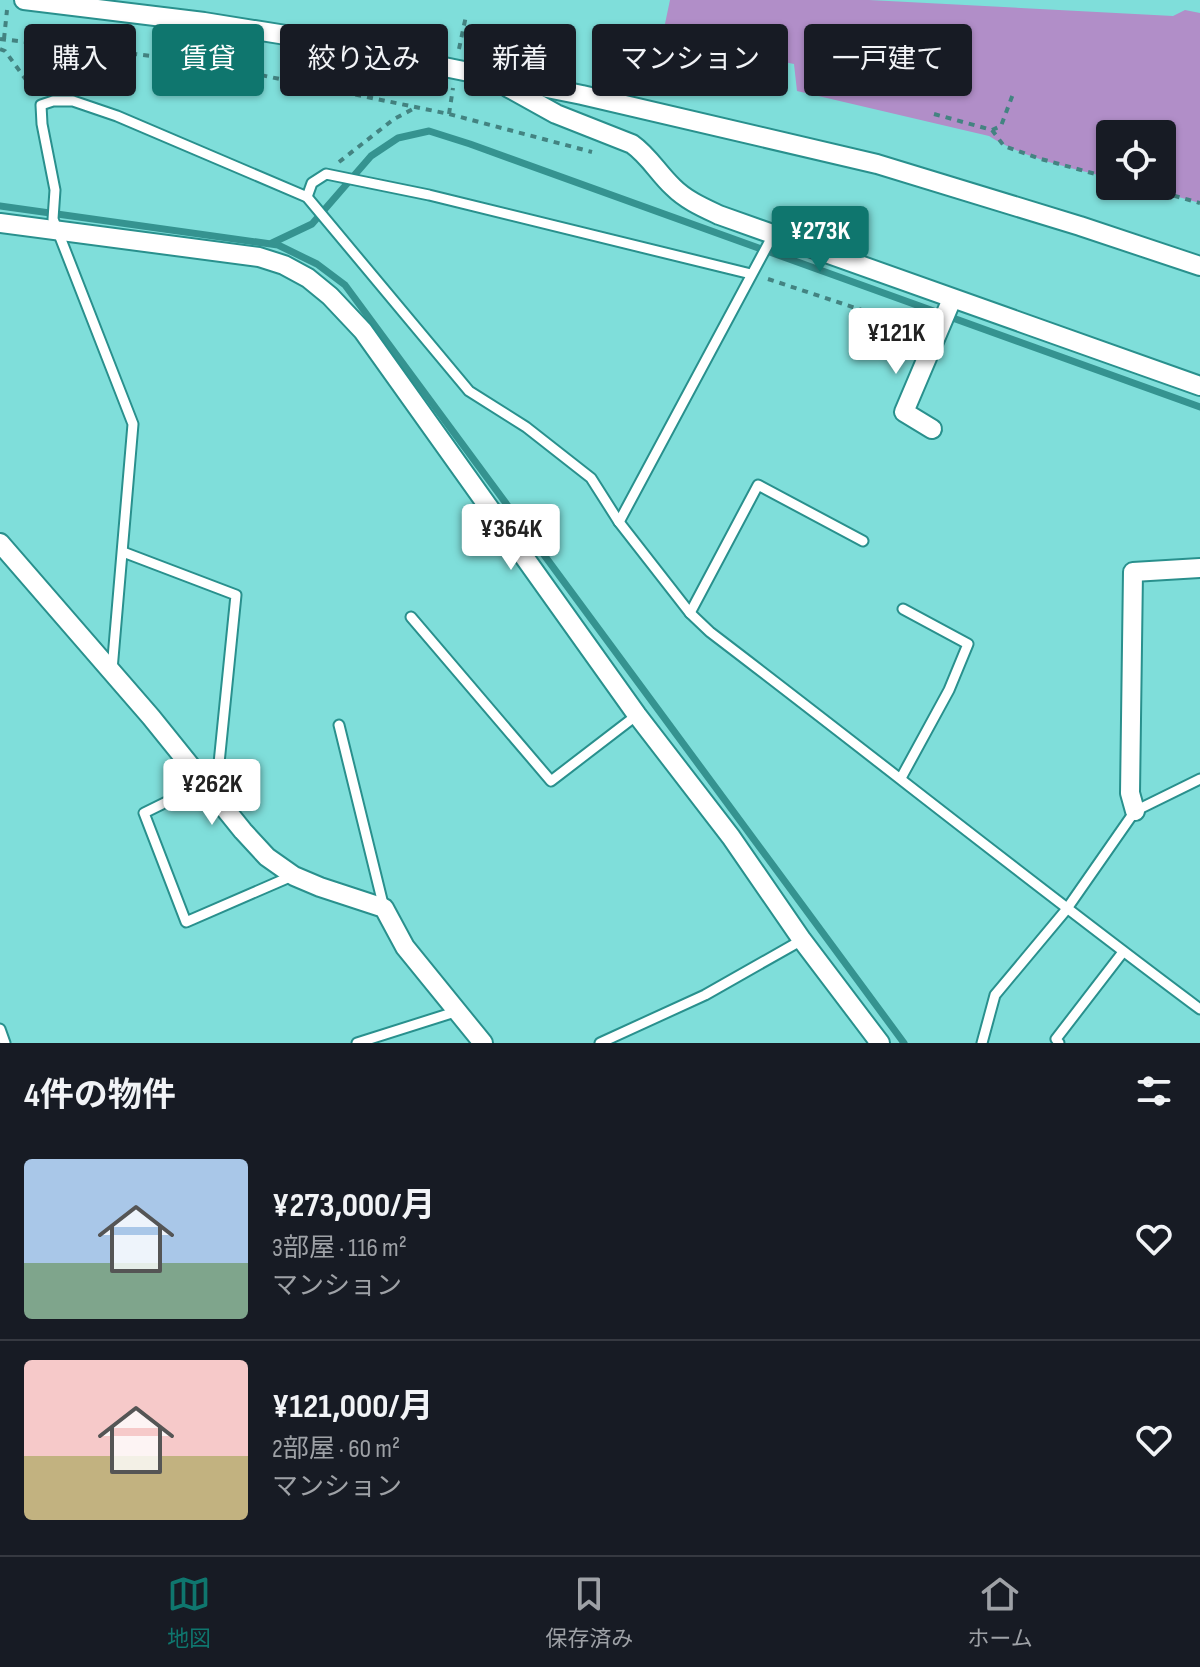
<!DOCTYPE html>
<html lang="ja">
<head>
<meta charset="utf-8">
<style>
  :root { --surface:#171b24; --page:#20242c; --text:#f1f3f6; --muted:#9ea1a6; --line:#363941; --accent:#0f766e }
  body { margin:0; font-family:"Sofia Sans Condensed","Noto Sans JP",sans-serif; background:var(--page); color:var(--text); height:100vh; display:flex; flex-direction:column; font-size:30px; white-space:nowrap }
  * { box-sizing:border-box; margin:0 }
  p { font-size:26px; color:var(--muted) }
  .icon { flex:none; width:44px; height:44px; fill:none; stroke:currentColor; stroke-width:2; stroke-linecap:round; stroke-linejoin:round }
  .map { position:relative; height:1043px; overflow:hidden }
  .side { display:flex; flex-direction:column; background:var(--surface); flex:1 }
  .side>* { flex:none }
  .banner { position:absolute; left:24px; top:24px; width:1152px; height:72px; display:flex; gap:16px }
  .fabs { position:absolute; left:1096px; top:120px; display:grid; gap:16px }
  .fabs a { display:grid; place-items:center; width:80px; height:80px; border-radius:8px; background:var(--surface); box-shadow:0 2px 6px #0004; font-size:40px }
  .price { position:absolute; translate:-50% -68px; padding:0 18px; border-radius:8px; background:#fff; color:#222; font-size:26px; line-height:52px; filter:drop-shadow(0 2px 4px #0008) }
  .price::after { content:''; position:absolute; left:50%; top:48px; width:24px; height:18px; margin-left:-12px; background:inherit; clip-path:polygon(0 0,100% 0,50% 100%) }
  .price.active { background:var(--accent); color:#fff }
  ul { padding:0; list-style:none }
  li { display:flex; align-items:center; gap:24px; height:200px; padding:0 24px }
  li+li { border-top:2px solid var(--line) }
  li span { display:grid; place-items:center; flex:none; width:224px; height:160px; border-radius:8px; color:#555 }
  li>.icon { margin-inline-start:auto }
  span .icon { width:96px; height:96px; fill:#fffc; stroke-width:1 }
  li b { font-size:34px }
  h2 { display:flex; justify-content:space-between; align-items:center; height:96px; padding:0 24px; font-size:34px }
  .pill { padding:0 28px; border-radius:8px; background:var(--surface); box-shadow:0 2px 6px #0004; font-size:28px; line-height:72px }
  .pill.active { background:var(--accent); color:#fff }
  .dock { display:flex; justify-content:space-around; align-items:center; height:112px; border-top:2px solid var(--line); background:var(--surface); font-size:22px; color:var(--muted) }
  .dock a { display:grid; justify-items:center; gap:4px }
  .dock .active { color:var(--accent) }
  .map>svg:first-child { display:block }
</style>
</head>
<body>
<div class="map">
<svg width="1200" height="1043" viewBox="0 0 1200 1043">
  <rect width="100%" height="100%" fill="#7fdeda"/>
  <path fill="#b18ec8" d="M670,0H869L1173,16L1185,10L1200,13V203L1139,186H1162V134H1110V178C1069,167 1025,159 989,136L797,91L794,64L662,38Z"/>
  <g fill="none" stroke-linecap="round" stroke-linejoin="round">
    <g stroke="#359390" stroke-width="7">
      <polyline points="0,206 278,245 317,264 345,285 904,1043"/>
      <polyline points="272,243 312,224 371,156 398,138 429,131 470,144 1200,407"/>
    </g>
    <g stroke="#29908d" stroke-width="13">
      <g id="service">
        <polyline points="307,197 312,183 326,174 429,195 751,274"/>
        <polyline points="619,522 773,235"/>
        <polyline points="123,552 236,595 216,793"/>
        <polyline points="690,613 758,485 863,541"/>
        <polyline points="411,617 551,781 637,715"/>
        <path d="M112,670L133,424L53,219L55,190L42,124L41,105L53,101H73L117,116L307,197L469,391L526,427L591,478L619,522L690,613L710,632C874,757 1035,886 1200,1009"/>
        <polyline points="339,725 384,908"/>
        <polyline points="901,778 949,690 968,644 903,609"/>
        <polyline points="205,783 144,813 186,922 292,876"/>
        <polyline points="0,1029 5,1043"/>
        <polyline points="357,1043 458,1011"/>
        <polyline points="600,1043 705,995 802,940"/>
        <polyline points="982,1043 995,995 1066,910 1135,811 1200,779"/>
        <polyline points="1059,1043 1056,1039 1123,952"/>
      </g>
    </g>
    <g stroke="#29908d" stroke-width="22">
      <g id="minor">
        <polyline points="24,0 204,22 292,36 582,95 877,164 1080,226 1200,266"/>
        <path d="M507,79L509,88L556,114L632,144C649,156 658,173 673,187C686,200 702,207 719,215L1200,386"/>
        <polyline points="0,223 259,257 284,265 308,278 330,296 363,331 637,715 731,837 802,940 880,1043"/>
        <polyline points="932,429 904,412 952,299"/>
        <polyline points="0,543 151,717 243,831 267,857 294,876 320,887 384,908 405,947 483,1043"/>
        <polyline points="1135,811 1130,793 1133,572 1200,568"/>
      </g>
    </g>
    <g stroke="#438381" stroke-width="4" stroke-dasharray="6 6" stroke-linecap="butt">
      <polyline points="0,39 188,60 449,114 592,152"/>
      <polyline points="4,39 7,10"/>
      <polyline points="0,49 5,51 35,92"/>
      <polyline points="459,49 466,16"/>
      <polyline points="449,114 453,88"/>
      <polyline points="934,114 992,130 1001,126 1013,94"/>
      <polyline points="992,130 1004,146 1041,159 1110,178"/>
      <polyline points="339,162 394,119 413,109"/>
      <polyline points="1139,186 1200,203"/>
      <polyline points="768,279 919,329"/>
    </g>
    <use href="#service" stroke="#fff" stroke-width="9"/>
    <use href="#minor" stroke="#fff" stroke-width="18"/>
  </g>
</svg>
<div class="fabs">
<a><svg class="icon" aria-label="locate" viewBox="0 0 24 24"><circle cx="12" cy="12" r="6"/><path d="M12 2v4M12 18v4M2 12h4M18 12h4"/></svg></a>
</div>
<b class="price active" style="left:820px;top:274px">¥273K</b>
<b class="price" style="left:896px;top:376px">¥121K</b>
<b class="price" style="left:511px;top:572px">¥364K</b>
<b class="price" style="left:212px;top:827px">¥262K</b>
<div class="banner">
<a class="pill">購入</a>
<a class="pill active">賃貸</a>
<a class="pill">絞り込み</a>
<a class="pill">新着</a>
<a class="pill">マンション</a>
<a class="pill">一戸建て</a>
</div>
</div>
<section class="side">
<h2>4件の物件<svg class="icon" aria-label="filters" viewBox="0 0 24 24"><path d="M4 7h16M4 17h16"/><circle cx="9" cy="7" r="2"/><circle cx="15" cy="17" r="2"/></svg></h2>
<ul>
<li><span style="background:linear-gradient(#a9c7e8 65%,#7fa58c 0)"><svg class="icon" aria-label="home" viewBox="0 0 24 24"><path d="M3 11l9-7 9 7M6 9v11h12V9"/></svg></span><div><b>¥273,000/月</b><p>3部屋 · 116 m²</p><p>マンション</p></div><svg class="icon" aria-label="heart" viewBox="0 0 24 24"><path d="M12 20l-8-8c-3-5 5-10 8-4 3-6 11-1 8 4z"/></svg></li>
<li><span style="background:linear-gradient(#f6c9c9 60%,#c2b280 0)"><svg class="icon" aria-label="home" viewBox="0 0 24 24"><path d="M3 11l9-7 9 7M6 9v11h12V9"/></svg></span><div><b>¥121,000/月</b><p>2部屋 · 60 m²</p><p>マンション</p></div><svg class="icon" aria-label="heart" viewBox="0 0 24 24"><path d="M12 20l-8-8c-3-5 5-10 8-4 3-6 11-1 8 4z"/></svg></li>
</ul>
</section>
<nav class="dock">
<a class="active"><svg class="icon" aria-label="map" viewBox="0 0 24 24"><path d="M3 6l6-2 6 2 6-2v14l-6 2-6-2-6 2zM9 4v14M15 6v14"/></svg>地図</a>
<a><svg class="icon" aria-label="saved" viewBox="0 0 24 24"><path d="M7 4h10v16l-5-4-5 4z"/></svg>保存済み</a>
<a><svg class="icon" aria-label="home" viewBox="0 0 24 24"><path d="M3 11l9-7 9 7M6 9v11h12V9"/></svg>ホーム</a>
</nav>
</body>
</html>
